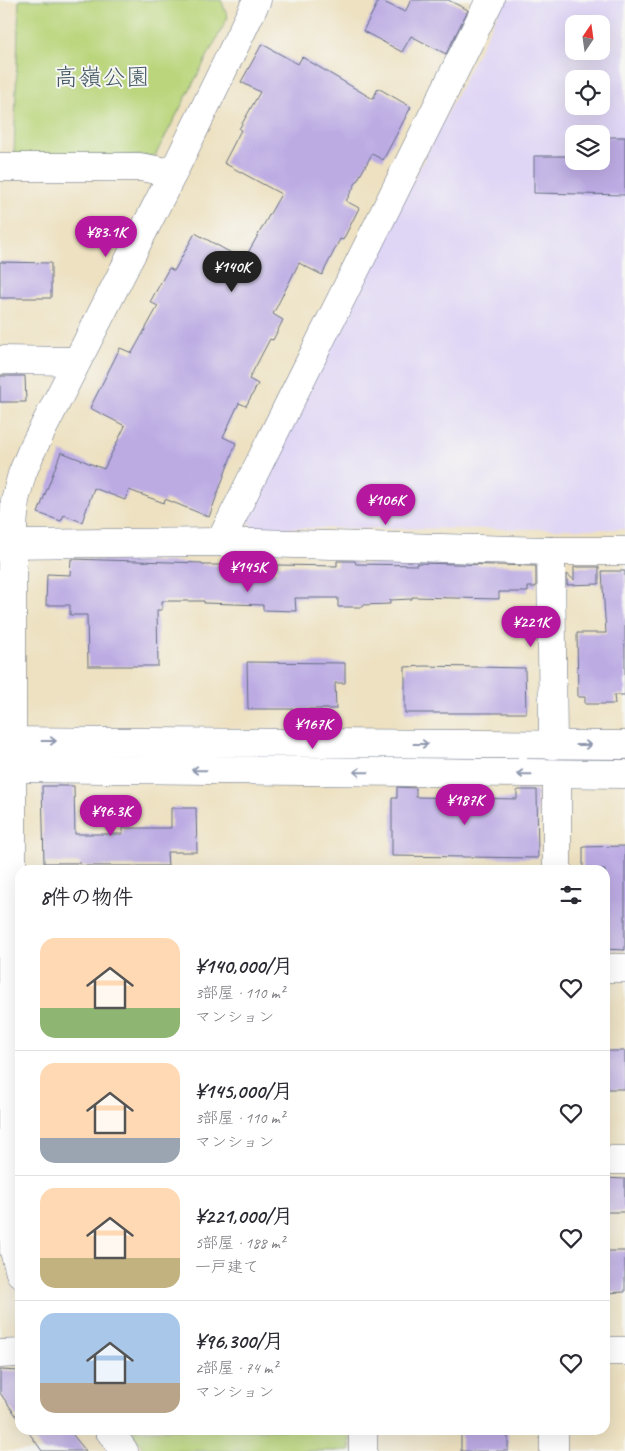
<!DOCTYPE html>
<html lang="ja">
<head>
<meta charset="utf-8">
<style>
  :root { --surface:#fff; --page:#f7f7f7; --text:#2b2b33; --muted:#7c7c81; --line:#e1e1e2; --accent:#b5179e }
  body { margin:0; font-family:Caveat,"Klee One",sans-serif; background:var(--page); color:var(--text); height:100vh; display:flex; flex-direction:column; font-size:19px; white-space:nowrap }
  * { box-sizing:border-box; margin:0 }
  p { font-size:16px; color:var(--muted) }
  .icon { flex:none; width:28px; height:28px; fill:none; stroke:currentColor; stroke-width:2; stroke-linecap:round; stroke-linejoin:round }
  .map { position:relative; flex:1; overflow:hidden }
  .panel { position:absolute; left:15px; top:865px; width:595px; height:570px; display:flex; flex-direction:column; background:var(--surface); border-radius:15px; box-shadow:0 5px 20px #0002 }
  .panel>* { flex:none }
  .needle { width:32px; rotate:13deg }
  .controls { position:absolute; left:565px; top:15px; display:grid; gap:10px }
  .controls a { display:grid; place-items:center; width:45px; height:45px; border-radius:10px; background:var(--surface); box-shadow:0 5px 20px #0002; font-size:25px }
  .price { position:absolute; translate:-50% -42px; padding:0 11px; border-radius:18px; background:var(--accent); color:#fff; font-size:16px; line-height:32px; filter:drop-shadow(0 1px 2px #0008) }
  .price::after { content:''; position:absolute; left:50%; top:30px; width:15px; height:11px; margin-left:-8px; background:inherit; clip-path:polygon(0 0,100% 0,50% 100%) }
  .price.active { background:#222; color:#fff }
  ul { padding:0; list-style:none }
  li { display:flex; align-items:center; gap:15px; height:125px; padding:0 25px }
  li+li { border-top:1px solid var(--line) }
  li span { display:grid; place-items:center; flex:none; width:140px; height:100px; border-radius:15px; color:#555 }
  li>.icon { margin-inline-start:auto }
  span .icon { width:60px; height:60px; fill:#fffc; stroke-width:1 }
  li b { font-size:21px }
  h2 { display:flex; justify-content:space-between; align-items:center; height:60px; padding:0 25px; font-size:21px }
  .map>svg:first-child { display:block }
</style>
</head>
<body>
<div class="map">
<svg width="625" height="1451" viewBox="0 0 625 1451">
  <rect width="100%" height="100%" fill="#f6f6f2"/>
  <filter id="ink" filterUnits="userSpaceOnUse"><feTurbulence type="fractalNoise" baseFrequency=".02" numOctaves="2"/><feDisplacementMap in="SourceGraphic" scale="10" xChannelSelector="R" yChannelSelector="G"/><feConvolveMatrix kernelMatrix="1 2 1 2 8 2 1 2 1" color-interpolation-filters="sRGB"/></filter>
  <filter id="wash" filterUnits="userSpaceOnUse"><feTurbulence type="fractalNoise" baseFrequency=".0096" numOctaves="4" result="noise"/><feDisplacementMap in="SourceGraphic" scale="20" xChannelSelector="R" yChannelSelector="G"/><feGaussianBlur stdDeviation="1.12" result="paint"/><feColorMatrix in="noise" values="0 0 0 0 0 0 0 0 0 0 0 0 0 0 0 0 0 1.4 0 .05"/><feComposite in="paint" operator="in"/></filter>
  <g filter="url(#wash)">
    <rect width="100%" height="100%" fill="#ede1c1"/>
    <path fill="#dfd5f5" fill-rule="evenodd" d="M509,0H625V529L253,528L244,515L503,3ZM574,24H601V51H574ZM574,79H601V106H574ZM574,134H601V161H574Z"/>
    <g fill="#bad57b" stroke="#6a826c">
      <polygon points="19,0 221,0 228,17 155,156 14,155"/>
      <polygon points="130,1430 350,1430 350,1451 145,1451"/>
    </g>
    <g id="blocks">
      <g fill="#bcabe3">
        <polygon points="379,0 405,12 411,0 448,0 468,10 446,54 411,36 402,52 363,31"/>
        <polygon points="262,44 298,64 302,57 373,99 378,88 411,107 383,160 372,154 346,201 359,208 343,240 340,239 322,275 299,263 273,314 283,320 273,340 270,339 249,379 258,384 246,406 239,403 223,437 236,443 209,517 165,499 164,503 129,490 125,500 94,488 82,522 64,515 61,521 38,513 61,452 104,469 125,426 90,408 120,348 132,353 158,306 150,302 169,268 174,271 195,233 244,260 281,194 224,163 241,130 239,129 260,92 241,82"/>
        <polygon points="601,137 625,137 625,195 534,193 534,156 574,156 574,161 601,161"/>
        <polygon points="0,262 51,263 51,298 0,298"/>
        <polygon points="0,376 25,376 26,402 0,402"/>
        <polygon points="71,559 202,563 202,565 231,565 231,570 277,571 277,565 337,566 337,561 355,561 356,564 417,565 417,563 536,566 536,587 528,587 528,592 499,592 499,599 412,597 412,599 390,600 390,604 363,605 363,607 338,607 338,598 295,598 296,611 263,610 263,605 204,603 204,601 162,601 162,610 157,610 158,666 88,666 87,615 70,615 70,605 46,605 47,574 70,575"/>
        <polygon points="574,567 599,567 599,584 567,585 567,574 574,580"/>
        <polygon points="602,571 625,571 625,695 614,695 615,704 585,704 585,697 578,697 577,633 606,633"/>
        <polygon points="247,662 345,663 345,683 335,683 336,709 248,709"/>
        <polygon points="424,666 525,668 526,713 405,713 405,667"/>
        <polygon points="42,786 74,786 75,834 123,834 123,828 171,828 171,808 196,808 197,852 167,852 168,866 80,866 80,863 44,863"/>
        <polygon points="397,787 416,788 416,797 517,799 517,790 537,790 538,858 392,856 392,798 397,798"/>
        <polygon points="625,846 625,950 605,949 605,870 583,870 583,847"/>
        <rect x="605" y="1051" width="20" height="38"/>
        <polygon points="605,1178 625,1179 625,1212 605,1212"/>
        <polygon points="605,1251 625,1251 625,1292 605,1293"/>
        <polygon points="0,1370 20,1371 20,1421 0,1393"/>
        <polygon points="27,1430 69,1430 86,1451 42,1451"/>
        <rect x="461" y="1430" width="47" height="21"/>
      </g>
    </g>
  </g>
  <g filter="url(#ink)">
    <use href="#blocks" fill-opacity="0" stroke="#646d81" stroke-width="1"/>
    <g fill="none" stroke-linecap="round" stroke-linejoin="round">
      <g stroke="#646d81" stroke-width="29">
        <g id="street">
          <polyline points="0,167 140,167 173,173"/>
          <polyline points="0,360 77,361"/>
          <polyline points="220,542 490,0"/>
          <polyline points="0,544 220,542 551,551 625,551"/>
          <polyline points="551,551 553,745"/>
          <polyline points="12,745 12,1221 14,1251 20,1273"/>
          <polyline points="557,774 557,870"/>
          <polyline points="605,968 625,968"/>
          <polyline points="605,1160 625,1160"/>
          <polyline points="605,1351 625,1351"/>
          <polyline points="0,1354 20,1353"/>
          <polyline points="109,1430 124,1451"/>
          <polyline points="363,1451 363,1430"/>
          <polyline points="554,1451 554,1430"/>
        </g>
      </g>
      <g stroke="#646d81" stroke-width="29">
        <g id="secondary">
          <polyline points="0,741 625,745"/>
          <polyline points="12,741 12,545 15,500 22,474 31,452 173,173 257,0"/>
          <polyline points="0,768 625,774"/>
        </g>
      </g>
      <use href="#street" stroke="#fff" stroke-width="28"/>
      <use href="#secondary" stroke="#fff" stroke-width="28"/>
    </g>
    <defs><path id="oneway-shaft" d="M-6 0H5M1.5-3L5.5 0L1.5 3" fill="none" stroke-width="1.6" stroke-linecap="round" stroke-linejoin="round" transform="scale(1.25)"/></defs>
    <g stroke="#8d97ae">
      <use href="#oneway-shaft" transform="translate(49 741)"/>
      <use href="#oneway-shaft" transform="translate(421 744)"/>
      <use href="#oneway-shaft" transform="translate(584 745)"/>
      <use href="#oneway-shaft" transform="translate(199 770) rotate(-179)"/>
      <use href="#oneway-shaft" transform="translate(361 772) rotate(-179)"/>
      <use href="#oneway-shaft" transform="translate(524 774) rotate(-179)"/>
    </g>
  </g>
  <g text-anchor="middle" stroke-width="4" stroke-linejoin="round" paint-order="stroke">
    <g font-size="24" fill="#435865" stroke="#f6f6f2">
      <text x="102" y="85">高嶺公園</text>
    </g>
  </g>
</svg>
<div class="controls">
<a><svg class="needle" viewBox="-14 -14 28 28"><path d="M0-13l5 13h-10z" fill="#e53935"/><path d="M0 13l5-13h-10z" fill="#7c7c81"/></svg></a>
<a><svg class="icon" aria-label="locate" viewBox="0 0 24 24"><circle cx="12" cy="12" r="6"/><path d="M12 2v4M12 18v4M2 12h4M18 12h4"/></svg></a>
<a><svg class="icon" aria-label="layers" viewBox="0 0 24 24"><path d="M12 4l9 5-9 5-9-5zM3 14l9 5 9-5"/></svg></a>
</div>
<b class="price" style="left:106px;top:258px">¥83.1K</b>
<b class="price active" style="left:232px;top:293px">¥140K</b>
<b class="price" style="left:386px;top:526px">¥106K</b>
<b class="price" style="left:248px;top:593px">¥145K</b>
<b class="price" style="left:531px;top:648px">¥221K</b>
<b class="price" style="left:313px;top:750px">¥167K</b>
<b class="price" style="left:465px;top:826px">¥187K</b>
<b class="price" style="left:111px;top:837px">¥96.3K</b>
<section class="panel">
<h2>8件の物件<svg class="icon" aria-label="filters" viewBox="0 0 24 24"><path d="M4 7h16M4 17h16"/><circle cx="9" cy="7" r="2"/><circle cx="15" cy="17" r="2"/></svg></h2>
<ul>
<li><span style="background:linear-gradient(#ffd9b3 70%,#8fb573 0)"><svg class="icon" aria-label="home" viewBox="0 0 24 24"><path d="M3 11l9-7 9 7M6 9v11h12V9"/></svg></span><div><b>¥140,000/月</b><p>3部屋 · 110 m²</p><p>マンション</p></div><svg class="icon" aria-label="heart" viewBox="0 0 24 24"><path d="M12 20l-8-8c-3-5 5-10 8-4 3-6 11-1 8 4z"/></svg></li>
<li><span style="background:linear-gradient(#ffd9b3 75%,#9aa5b1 0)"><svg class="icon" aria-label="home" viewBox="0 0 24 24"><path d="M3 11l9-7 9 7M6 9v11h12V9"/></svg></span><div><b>¥145,000/月</b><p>3部屋 · 110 m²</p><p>マンション</p></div><svg class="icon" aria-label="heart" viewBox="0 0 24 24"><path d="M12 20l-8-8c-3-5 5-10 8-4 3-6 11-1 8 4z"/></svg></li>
<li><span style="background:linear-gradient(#ffd9b3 70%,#c2b280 0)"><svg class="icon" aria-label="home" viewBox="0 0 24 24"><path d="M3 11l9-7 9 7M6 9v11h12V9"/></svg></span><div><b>¥221,000/月</b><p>5部屋 · 188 m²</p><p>一戸建て</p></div><svg class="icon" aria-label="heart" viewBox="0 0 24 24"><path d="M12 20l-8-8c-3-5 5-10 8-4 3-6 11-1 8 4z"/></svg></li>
<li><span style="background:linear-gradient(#a9c7e8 70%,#b9a48a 0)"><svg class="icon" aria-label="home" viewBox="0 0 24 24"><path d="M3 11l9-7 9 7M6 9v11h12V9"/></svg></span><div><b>¥96,300/月</b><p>2部屋 · 74 m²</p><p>マンション</p></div><svg class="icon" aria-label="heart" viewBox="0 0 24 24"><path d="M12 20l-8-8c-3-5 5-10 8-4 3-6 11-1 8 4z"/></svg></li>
</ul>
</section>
</div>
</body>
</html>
